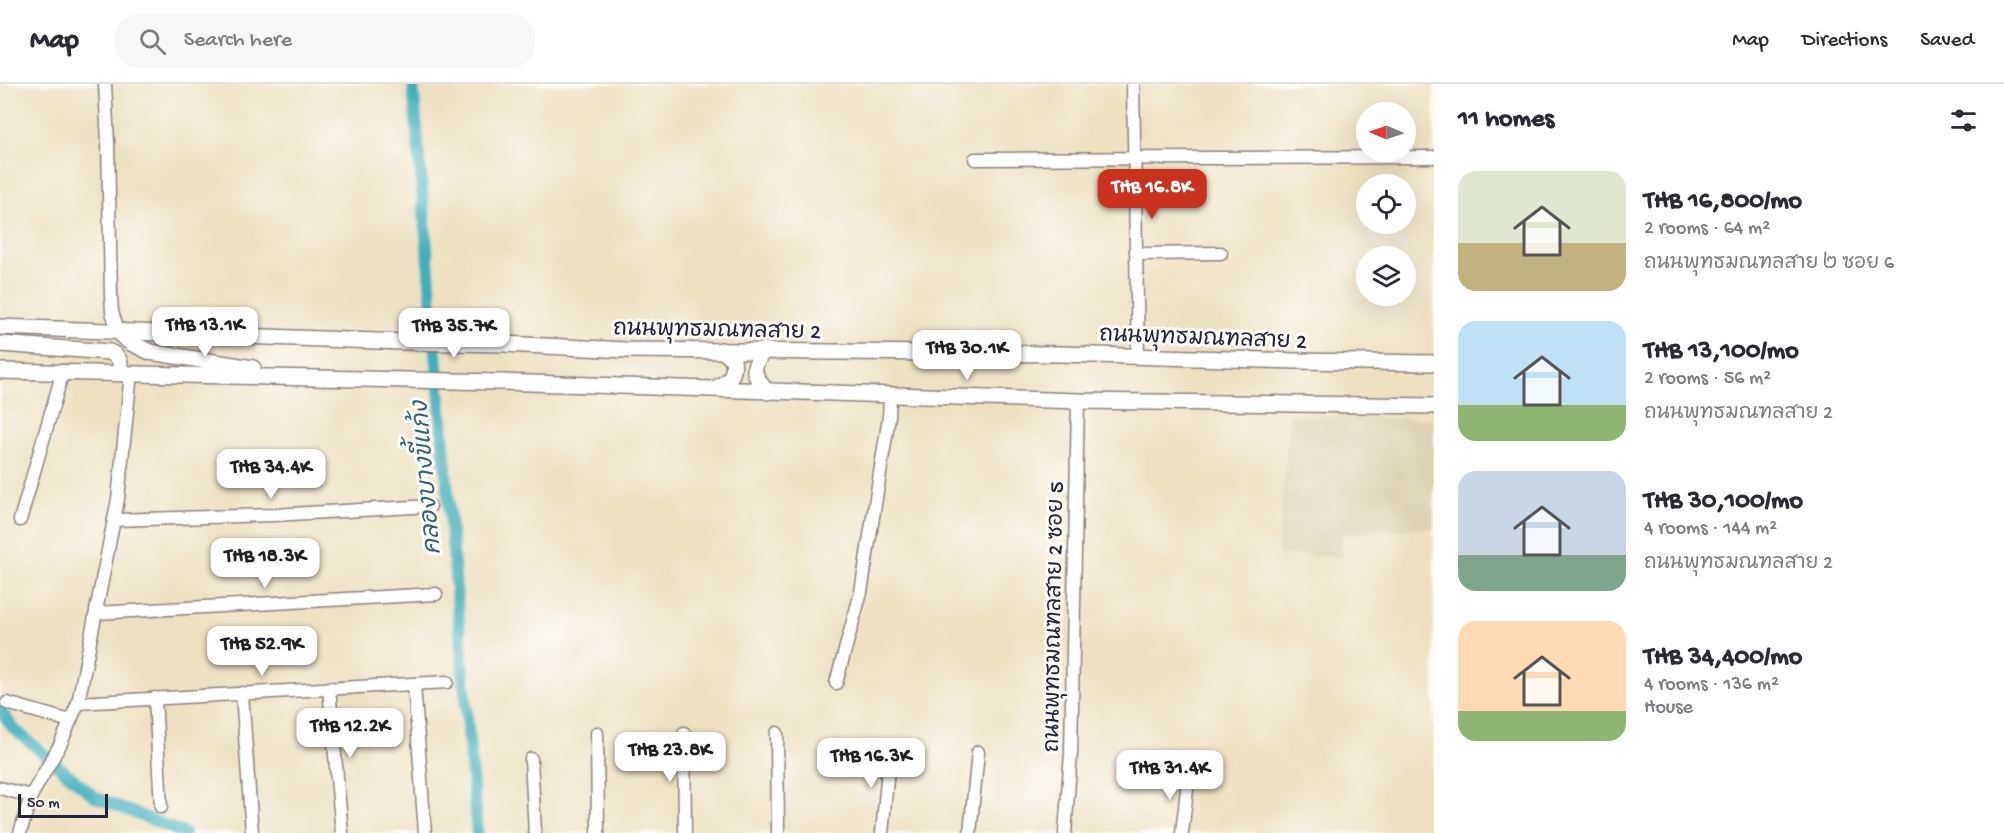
<!DOCTYPE html>
<html lang="en">
<head>
<meta charset="utf-8">
<style>
  :root { --surface:#fff; --page:#f7f7f7; --text:#2b2b33; --muted:#7c7c81; --line:#e1e1e2; --accent:#c8321e }
  body { margin:0; font-family:"Gochi Hand","Playpen Sans Thai",sans-serif; background:var(--page); color:var(--text); height:100vh; display:flex; flex-direction:column; font-size:22px; white-space:nowrap }
  * { box-sizing:border-box; margin:0 }
  p { font-size:20px; color:var(--muted) }
  .icon { flex:none; width:33px; height:33px; fill:none; stroke:currentColor; stroke-width:2; stroke-linecap:round; stroke-linejoin:round }
  .map { position:relative; flex:1; overflow:hidden }
  .side { display:flex; flex-direction:column; background:var(--surface); width:570px }
  .side>* { flex:none }
  .needle { width:39px; rotate:272deg }
  .fabs { position:absolute; left:1356px; top:18px; display:grid; gap:12px }
  .fabs a { display:grid; place-items:center; width:60px; height:60px; border-radius:50%; background:var(--surface); box-shadow:0 6px 24px #0002; font-size:30px }
  .scale { position:absolute; left:18px; bottom:15px; width:90px; box-sizing:border-box; padding-left:6px; border:3px solid #22223b; border-top:0; font-size:16px; line-height:21px; white-space:nowrap; color:#22223b; -webkit-text-stroke:4px #fdfcf7; paint-order:stroke }
  .price { position:absolute; translate:-50% -51px; padding:0 14px; border-radius:12px; background:#fff; color:#222; font-size:20px; line-height:39px; filter:drop-shadow(0 2px 3px #0008) }
  .price::after { content:''; position:absolute; left:50%; top:36px; width:18px; height:14px; margin-left:-9px; background:inherit; clip-path:polygon(0 0,100% 0,50% 100%) }
  .price.active { background:var(--accent); color:#fff }
  ul { padding:0; list-style:none }
  li { display:flex; align-items:center; gap:18px; height:150px; padding:0 24px }
  li span { display:grid; place-items:center; flex:none; width:168px; height:120px; border-radius:18px; color:#555 }
  li>.icon { margin-inline-start:auto }
  span .icon { width:72px; height:72px; fill:#fffc; stroke-width:1 }
  li b { font-size:26px }
  h2 { display:flex; justify-content:space-between; align-items:center; height:72px; padding:0 24px; font-size:26px }
  header { display:flex; align-items:center; gap:36px; box-sizing:border-box; height:84px; padding:0 30px; background:var(--surface); border-bottom:2px solid var(--line) }
  header strong { font-size:28px }
  nav { display:flex; gap:33px; margin-inline-start:auto; font-size:21px }
  .search { width:420px; height:54px; background:var(--page); display:flex; align-items:center; gap:15px; box-sizing:border-box; padding:0 21px; border-radius:24px; color:var(--muted); font-size:22px }
  main { display:flex; flex:1; min-height:0 }
  .map>svg:first-child { display:block }
</style>
</head>
<body>
<header>
<strong>Map</strong>
<div class="search"><svg class="icon" aria-label="search" viewBox="0 0 24 24"><circle cx="10" cy="10" r="6"/><path d="M15 15l6 6"/></svg>Search here</div>
<nav><a>Map</a><a>Directions</a><a>Saved</a></nav>
</header>
<main>
<div class="map">
<svg width="1434" height="749" viewBox="0 0 1434 749">
  <rect width="100%" height="100%" fill="#fdfcf7"/>
  <filter id="ink" filterUnits="userSpaceOnUse"><feTurbulence type="fractalNoise" baseFrequency=".0167" numOctaves="2"/><feDisplacementMap in="SourceGraphic" scale="12" xChannelSelector="R" yChannelSelector="G"/><feConvolveMatrix kernelMatrix="1 2 1 2 8 2 1 2 1" color-interpolation-filters="sRGB"/></filter>
  <filter id="wash" filterUnits="userSpaceOnUse"><feTurbulence type="fractalNoise" baseFrequency=".008" numOctaves="4" result="noise"/><feDisplacementMap in="SourceGraphic" scale="24" xChannelSelector="R" yChannelSelector="G"/><feGaussianBlur stdDeviation="1.35" result="paint"/><feColorMatrix in="noise" values="0 0 0 0 0 0 0 0 0 0 0 0 0 0 0 0 0 1.4 0 .05"/><feComposite in="paint" operator="in"/></filter>
  <g filter="url(#wash)">
    <rect width="100%" height="100%" fill="#eee1c2"/>
    <polygon fill="#ded3b5" points="1289,331 1434,335 1434,444 1342,450 1342,473 1278,470"/>
    <g fill="none" stroke-linecap="round" stroke-linejoin="round">
      <g stroke="#3faebc" stroke-width="12">
        <polyline points="413,0 477,749"/>
        <polyline points="0,625 13,644 95,713 184,749"/>
      </g>
    </g>
  </g>
  <g filter="url(#ink)">
    <g fill="none" stroke-linecap="round" stroke-linejoin="round">
      <g stroke="#88827e" stroke-width="15">
        <g id="minor">
          <polyline points="105,0 108,59 111,212 112,228 118,246"/>
          <polyline points="1133,0 1138,272"/>
          <polyline points="975,75 1434,73"/>
          <polyline points="1138,170 1221,169"/>
          <polyline points="20,436 63,287"/>
          <polyline points="114,436 274,431 430,422"/>
          <polyline points="96,529 436,510"/>
          <polyline points="836,599 861,508 889,333 890,312"/>
          <polyline points="414,600 425,749"/>
          <polyline points="329,604 342,749"/>
          <polyline points="242,609 252,749"/>
          <polyline points="155,614 161,723"/>
          <polyline points="7,619 70,637"/>
          <polyline points="78,619 447,598"/>
          <polyline points="597,649 598,749"/>
          <polyline points="684,649 685,749"/>
          <polyline points="777,649 778,749"/>
          <polyline points="531,675 535,749"/>
          <polyline points="0,704 31,712"/>
          <polyline points="20,749 31,712 61,659 78,619 118,415 131,289"/>
          <polyline points="882,749 890,664"/>
          <polyline points="970,749 978,668"/>
          <polyline points="1065,749 1071,669 1078,317"/>
          <polyline points="1182,749 1189,688"/>
        </g>
      </g>
      <g stroke="#88827e" stroke-width="18">
        <g id="major">
          <polyline points="0,243 404,258 504,260 626,266 1060,270 1297,277 1434,279"/>
          <polyline points="118,246 123,253 131,259 150,268 253,284"/>
          <path d="M0,260L110,268C120,273 121,278 120,288"/>
          <path d="M765,266C749,284 753,292 768,308"/>
          <polyline points="0,287 499,298 1078,317 1434,322"/>
          <path d="M714,305C728,298 736,292 733,275L721,266"/>
        </g>
      </g>
      <use href="#minor" stroke="#fff" stroke-width="12"/>
      <use href="#major" stroke="#fff" stroke-width="15"/>
    </g>
  </g>
  <g text-anchor="middle" stroke-width="6" stroke-linejoin="round" paint-order="stroke">
    <g font-size="22" fill="#22223b" stroke="#fdfcf7">
      <text transform="translate(717 244) rotate(1)" y="8">ถนนพุทธมณฑลสาย 2</text>
      <text transform="translate(1203 252) rotate(2)" y="8">ถนนพุทธมณฑลสาย 2</text>
      <text transform="translate(1052 533) rotate(-89)" y="8">ถนนพุทธมณฑลสาย 2 ซอย 5</text>
    </g>
    <g font-size="24" font-style="italic" fill="#2f6175" stroke="#fdfcf7">
      <text transform="translate(425 394) rotate(-95)" y="8">คลองบางขี้แก้ง</text>
    </g>
  </g>
</svg>
<div class="fabs">
<a><svg class="needle" viewBox="-14 -14 28 28"><path d="M0-13l5 13h-10z" fill="#e53935"/><path d="M0 13l5-13h-10z" fill="#7c7c81"/></svg></a>
<a><svg class="icon" aria-label="locate" viewBox="0 0 24 24"><circle cx="12" cy="12" r="6"/><path d="M12 2v4M12 18v4M2 12h4M18 12h4"/></svg></a>
<a><svg class="icon" aria-label="layers" viewBox="0 0 24 24"><path d="M12 4l9 5-9 5-9-5zM3 14l9 5 9-5"/></svg></a>
</div>
<div class="scale">50 m</div>
<b class="price active" style="left:1152px;top:136px">THB 16.8K</b>
<b class="price" style="left:205px;top:274px">THB 13.1K</b>
<b class="price" style="left:454px;top:275px">THB 35.7K</b>
<b class="price" style="left:967px;top:297px">THB 30.1K</b>
<b class="price" style="left:271px;top:416px">THB 34.4K</b>
<b class="price" style="left:265px;top:505px">THB 18.3K</b>
<b class="price" style="left:262px;top:593px">THB 52.9K</b>
<b class="price" style="left:350px;top:675px">THB 12.2K</b>
<b class="price" style="left:670px;top:699px">THB 23.8K</b>
<b class="price" style="left:871px;top:705px">THB 16.3K</b>
<b class="price" style="left:1170px;top:717px">THB 31.4K</b>
</div>
<section class="side">
<h2>11 homes<svg class="icon" aria-label="filters" viewBox="0 0 24 24"><path d="M4 7h16M4 17h16"/><circle cx="9" cy="7" r="2"/><circle cx="15" cy="17" r="2"/></svg></h2>
<ul>
<li><span style="background:linear-gradient(#dfe7d0 60%,#c2b280 0)"><svg class="icon" aria-label="home" viewBox="0 0 24 24"><path d="M3 11l9-7 9 7M6 9v11h12V9"/></svg></span><div><b>THB 16,800/mo</b><p>2 rooms · 64 m²</p><p>ถนนพุทธมณฑลสาย ๒ ซอย 6</p></div></li>
<li><span style="background:linear-gradient(#bfe0f5 70%,#8fb573 0)"><svg class="icon" aria-label="home" viewBox="0 0 24 24"><path d="M3 11l9-7 9 7M6 9v11h12V9"/></svg></span><div><b>THB 13,100/mo</b><p>2 rooms · 56 m²</p><p>ถนนพุทธมณฑลสาย 2</p></div></li>
<li><span style="background:linear-gradient(#c9d6e8 70%,#7fa58c 0)"><svg class="icon" aria-label="home" viewBox="0 0 24 24"><path d="M3 11l9-7 9 7M6 9v11h12V9"/></svg></span><div><b>THB 30,100/mo</b><p>4 rooms · 144 m²</p><p>ถนนพุทธมณฑลสาย 2</p></div></li>
<li><span style="background:linear-gradient(#ffd9b3 75%,#8fb573 0)"><svg class="icon" aria-label="home" viewBox="0 0 24 24"><path d="M3 11l9-7 9 7M6 9v11h12V9"/></svg></span><div><b>THB 34,400/mo</b><p>4 rooms · 136 m²</p><p>House</p></div></li>
</ul>
</section>
</main>
</body>
</html>
